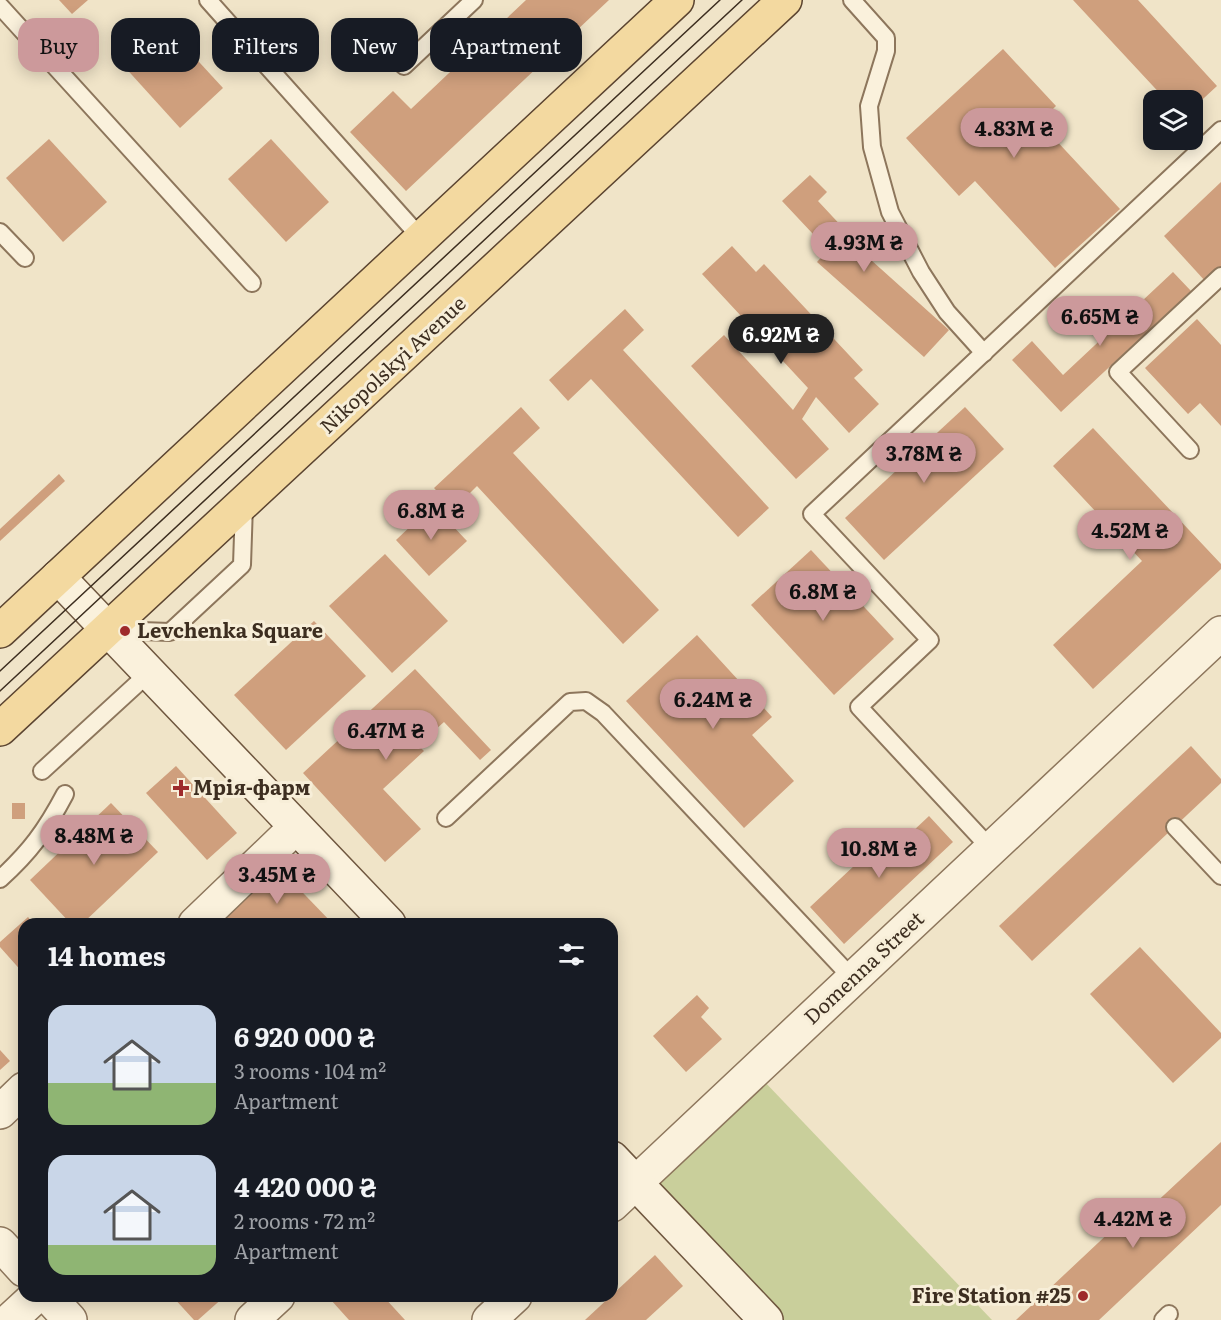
<!DOCTYPE html>
<html lang="en">
<head>
<meta charset="utf-8">
<style>
  :root { --surface:#171b24; --page:#242831; --text:#f1f3f6; --muted:#9ea1a6; --accent:#cc999b }
  body { margin:0; font-family:Literata,serif; background:var(--page); color:var(--text); height:100vh; display:flex; flex-direction:column; font-size:22px; white-space:nowrap }
  * { box-sizing:border-box; margin:0 }
  p { font-size:20px; color:var(--muted) }
  .icon { flex:none; width:33px; height:33px; fill:none; stroke:currentColor; stroke-width:2; stroke-linecap:round; stroke-linejoin:round }
  .map { position:relative; flex:1; overflow:hidden }
  .details { position:absolute; left:18px; top:918px; width:600px; height:384px; display:flex; flex-direction:column; background:var(--surface); border-radius:18px; box-shadow:0 3px 15px #0003 }
  .details>* { flex:none }
  .banner { position:absolute; left:18px; top:18px; width:600px; height:54px; display:flex; gap:12px }
  .buttons { position:absolute; left:1143px; top:90px; display:grid; gap:12px }
  .buttons a { display:grid; place-items:center; width:60px; height:60px; border-radius:12px; background:var(--surface); box-shadow:0 3px 15px #0003; font-size:30px }
  .price { position:absolute; translate:-50% -51px; padding:0 14px; border-radius:21px; background:var(--accent); color:#111; font-size:20px; line-height:39px; filter:drop-shadow(0 2px 3px #0008) }
  .price::after { content:''; position:absolute; left:50%; top:36px; width:18px; height:14px; margin-left:-9px; background:inherit; clip-path:polygon(0 0,100% 0,50% 100%) }
  .price.current { background:#222; color:#fff }
  ul { padding:0; list-style:none }
  li { display:flex; align-items:center; gap:18px; height:150px; padding:0 30px }
  li span { display:grid; place-items:center; flex:none; width:168px; height:120px; border-radius:18px; color:#555 }
  li>.icon { margin-inline-start:auto }
  span .icon { width:72px; height:72px; fill:#fffc; stroke-width:1 }
  li b { font-size:26px }
  h2 { display:flex; justify-content:space-between; align-items:center; height:72px; padding:0 30px; font-size:26px }
  .pill { padding:0 21px; border-radius:18px; background:var(--surface); box-shadow:0 3px 15px #0003; font-size:21px; line-height:54px }
  .pill.current { background:var(--accent); color:#111 }
  .map>svg:first-child { display:block }
</style>
</head>
<body>
<div class="map">
<svg width="1221" height="1320" viewBox="0 0 1221 1320">
  <rect width="100%" height="100%" fill="#f0e4c8"/>
  <polygon fill="#c9cf9b" points="761,1078 992,1320 778,1320 649,1184"/>
  <g fill="#cf9f7d">
    <polygon points="59,0 88,0 72,14"/>
    <polygon points="526,0 609,0 406,191 350,132 393,91 411,109"/>
    <polygon points="1073,0 1138,0 1217,86 1192,109 1192,100 1166,100"/>
    <polygon points="165,25 223,88 180,128 122,64"/>
    <polygon points="1003,49 1056,106 1039,122 1120,209 1055,268 975,181 959,196 906,138"/>
    <polygon points="49,139 107,202 63,242 6,178"/>
    <polygon points="271,139 329,202 286,242 228,179"/>
    <polygon points="810,175 827,192 818,201 846,231 842,234 949,330 924,357 817,262 828,250 782,201"/>
    <polygon points="1221,182 1221,268 1206,282 1164,236"/>
    <polygon points="732,246 756,272 764,264 863,370 854,378 879,404 849,433 816,397 802,419 829,449 796,479 691,366 724,335 793,410 808,388 702,274"/>
    <polygon points="1173,272 1191,291 1061,412 1012,360 1032,341 1063,375"/>
    <polygon points="625,309 644,330 623,350 769,508 738,537 591,379 568,401 549,380"/>
    <polygon points="1197,319 1221,345 1221,426 1200,403 1188,414 1145,368"/>
    <polygon points="521,407 540,428 513,453 659,610 623,644 477,486 454,509 434,488"/>
    <polygon points="965,407 1004,449 884,560 845,518"/>
    <polygon points="1093,428 1221,564 1221,569 1093,689 1053,645 1142,561 1053,466"/>
    <polygon points="59,474 65,481 0,541 0,529"/>
    <polygon points="433,505 467,541 429,576 396,540"/>
    <polygon points="811,550 894,639 834,695 751,605"/>
    <polygon points="385,554 448,621 392,673 329,606"/>
    <polygon points="314,621 366,676 286,750 234,695"/>
    <polygon points="697,635 772,717 752,735 794,781 744,828 626,701"/>
    <polygon points="415,669 491,750 480,760 444,722 418,745 424,751 383,789 421,829 385,862 303,773"/>
    <polygon points="1191,746 1221,779 1221,783 1032,961 999,926"/>
    <polygon points="176,766 237,833 207,860 146,793"/>
    <rect x="12" y="803" width="13" height="16"/>
    <polygon points="111,803 158,852 82,924 71,924 30,880"/>
    <polygon points="929,816 953,842 844,944 810,907 885,837 895,848"/>
    <polygon points="279,868 333,924 220,924"/>
    <polygon points="28,917 34,924 24,924 24,974 0,947 0,942"/>
    <polygon points="1140,947 1221,1033 1221,1038 1173,1083 1090,994"/>
    <polygon points="697,995 709,1008 701,1017 722,1039 686,1072 653,1036"/>
    <polygon points="0,1050 10,1061 0,1070"/>
    <polygon points="1221,1142 1221,1205 1099,1320 1016,1320 1115,1227 1122,1234"/>
    <polygon points="655,1255 683,1286 646,1320 585,1320"/>
    <polygon points="172,1296 225,1296 198,1320 194,1320"/>
    <polygon points="335,1296 383,1296 405,1320 349,1320 331,1300"/>
  </g>
  <g fill="none" stroke-linecap="round" stroke-linejoin="round">
    <g stroke="#8d765c" stroke-width="20">
      <g id="lane">
        <polyline points="208,0 421,238"/>
        <polyline points="852,0 886,38 886,51 869,106 872,147 890,212 921,272 947,312 984,353"/>
        <polyline points="0,6 252,283"/>
        <polyline points="404,66 474,0"/>
        <polyline points="0,232 25,258"/>
        <polyline points="1190,450 1118,372 1221,276"/>
        <polyline points="111,630 170,632 242,565 244,505"/>
        <polyline points="42,771 150,672"/>
        <polyline points="446,818 570,702 586,701 603,713 853,979"/>
        <polyline points="1175,827 1221,876"/>
        <polyline points="991,849 859,707 930,640 812,514 1221,130"/>
        <path d="M0,879C30,852 46,830 65,794"/>
        <polyline points="1163,1320 1169,1314"/>
      </g>
    </g>
    <g stroke="#8d765c" stroke-width="36">
      <g id="street">
        <polyline points="195,924 296,827"/>
        <polyline points="0,1112 24,1089"/>
        <polyline points="612,1205 1221,633"/>
        <polyline points="0,1244 24,1270"/>
        <polyline points="48,1296 70,1320"/>
        <polyline points="10,1320 36,1296"/>
        <polyline points="252,1320 278,1296"/>
        <polyline points="489,1320 515,1296"/>
      </g>
    </g>
    <g stroke="#6f573f" stroke-width="36">
      <g id="secondary">
        <polyline points="58,577 389,924"/>
        <polyline points="612,1158 766,1320"/>
      </g>
    </g>
    <g stroke="#5b4430" stroke-width="36">
      <g id="primary">
        <polyline points="0,631 677,0"/>
        <polyline points="0,729 785,0"/>
      </g>
    </g>
    <use href="#lane" stroke="#faf1dc" stroke-width="16"/>
    <use href="#street" stroke="#faf1dc" stroke-width="33"/>
    <use href="#secondary" stroke="#faf1dc" stroke-width="33"/>
    <use href="#primary" stroke="#f3d9a0" stroke-width="33"/>
    <g stroke="#3d2e20" stroke-width="1.5">
      <polyline points="0,671 720,0"/>
      <polyline points="0,691 742,0"/>
    </g>
  </g>
  <g fill="#9e2a2b" stroke="#f7eed8" stroke-width="2">
    <circle cx="125" cy="631" r="6"/>
    <path d="M178 779h6v6h6v6h-6v6h-6v-6h-6v-6h6z"/>
    <circle cx="1083" cy="1296" r="6"/>
  </g>
  <g text-anchor="middle" stroke-width="6" stroke-linejoin="round" paint-order="stroke">
    <g font-size="20" fill="#3d2e20" stroke="#f7eed8">
      <text transform="translate(393 365) rotate(-43)" y="7">Nikopolskyi Avenue</text>
      <text transform="translate(864 968) rotate(-43)" y="7">Domenna Street</text>
    </g>
    <g font-size="20" font-weight="bold" fill="#3d2e20" stroke="#f7eed8" text-anchor="start">
      <text x="137" y="638">Levchenka Square</text>
      <text x="193" y="795">Мрія-фарм</text>
      <text x="1071" y="1303" text-anchor="end">Fire Station #25</text>
    </g>
  </g>
</svg>
<div class="buttons">
<a><svg class="icon" aria-label="layers" viewBox="0 0 24 24"><path d="M12 4l9 5-9 5-9-5zM3 14l9 5 9-5"/></svg></a>
</div>
<b class="price" style="left:1014px;top:159px">4.83M ₴</b>
<b class="price" style="left:864px;top:273px">4.93M ₴</b>
<b class="price" style="left:1100px;top:347px">6.65M ₴</b>
<b class="price current" style="left:781px;top:365px">6.92M ₴</b>
<b class="price" style="left:924px;top:484px">3.78M ₴</b>
<b class="price" style="left:431px;top:541px">6.8M ₴</b>
<b class="price" style="left:1130px;top:561px">4.52M ₴</b>
<b class="price" style="left:823px;top:622px">6.8M ₴</b>
<b class="price" style="left:713px;top:730px">6.24M ₴</b>
<b class="price" style="left:386px;top:761px">6.47M ₴</b>
<b class="price" style="left:94px;top:866px">8.48M ₴</b>
<b class="price" style="left:879px;top:879px">10.8M ₴</b>
<b class="price" style="left:277px;top:905px">3.45M ₴</b>
<b class="price" style="left:1133px;top:1249px">4.42M ₴</b>
<div class="banner">
<a class="pill current">Buy</a>
<a class="pill">Rent</a>
<a class="pill">Filters</a>
<a class="pill">New</a>
<a class="pill">Apartment</a>
</div>
<section class="details">
<h2>14 homes<svg class="icon" aria-label="filters" viewBox="0 0 24 24"><path d="M4 7h16M4 17h16"/><circle cx="9" cy="7" r="2"/><circle cx="15" cy="17" r="2"/></svg></h2>
<ul>
<li><span style="background:linear-gradient(#c9d6e8 65%,#8fb573 0)"><svg class="icon" aria-label="home" viewBox="0 0 24 24"><path d="M3 11l9-7 9 7M6 9v11h12V9"/></svg></span><div><b>6 920 000 ₴</b><p>3 rooms · 104 m²</p><p>Apartment</p></div></li>
<li><span style="background:linear-gradient(#c9d6e8 75%,#8fb573 0)"><svg class="icon" aria-label="home" viewBox="0 0 24 24"><path d="M3 11l9-7 9 7M6 9v11h12V9"/></svg></span><div><b>4 420 000 ₴</b><p>2 rooms · 72 m²</p><p>Apartment</p></div></li>
</ul>
</section>
</div>
</body>
</html>
